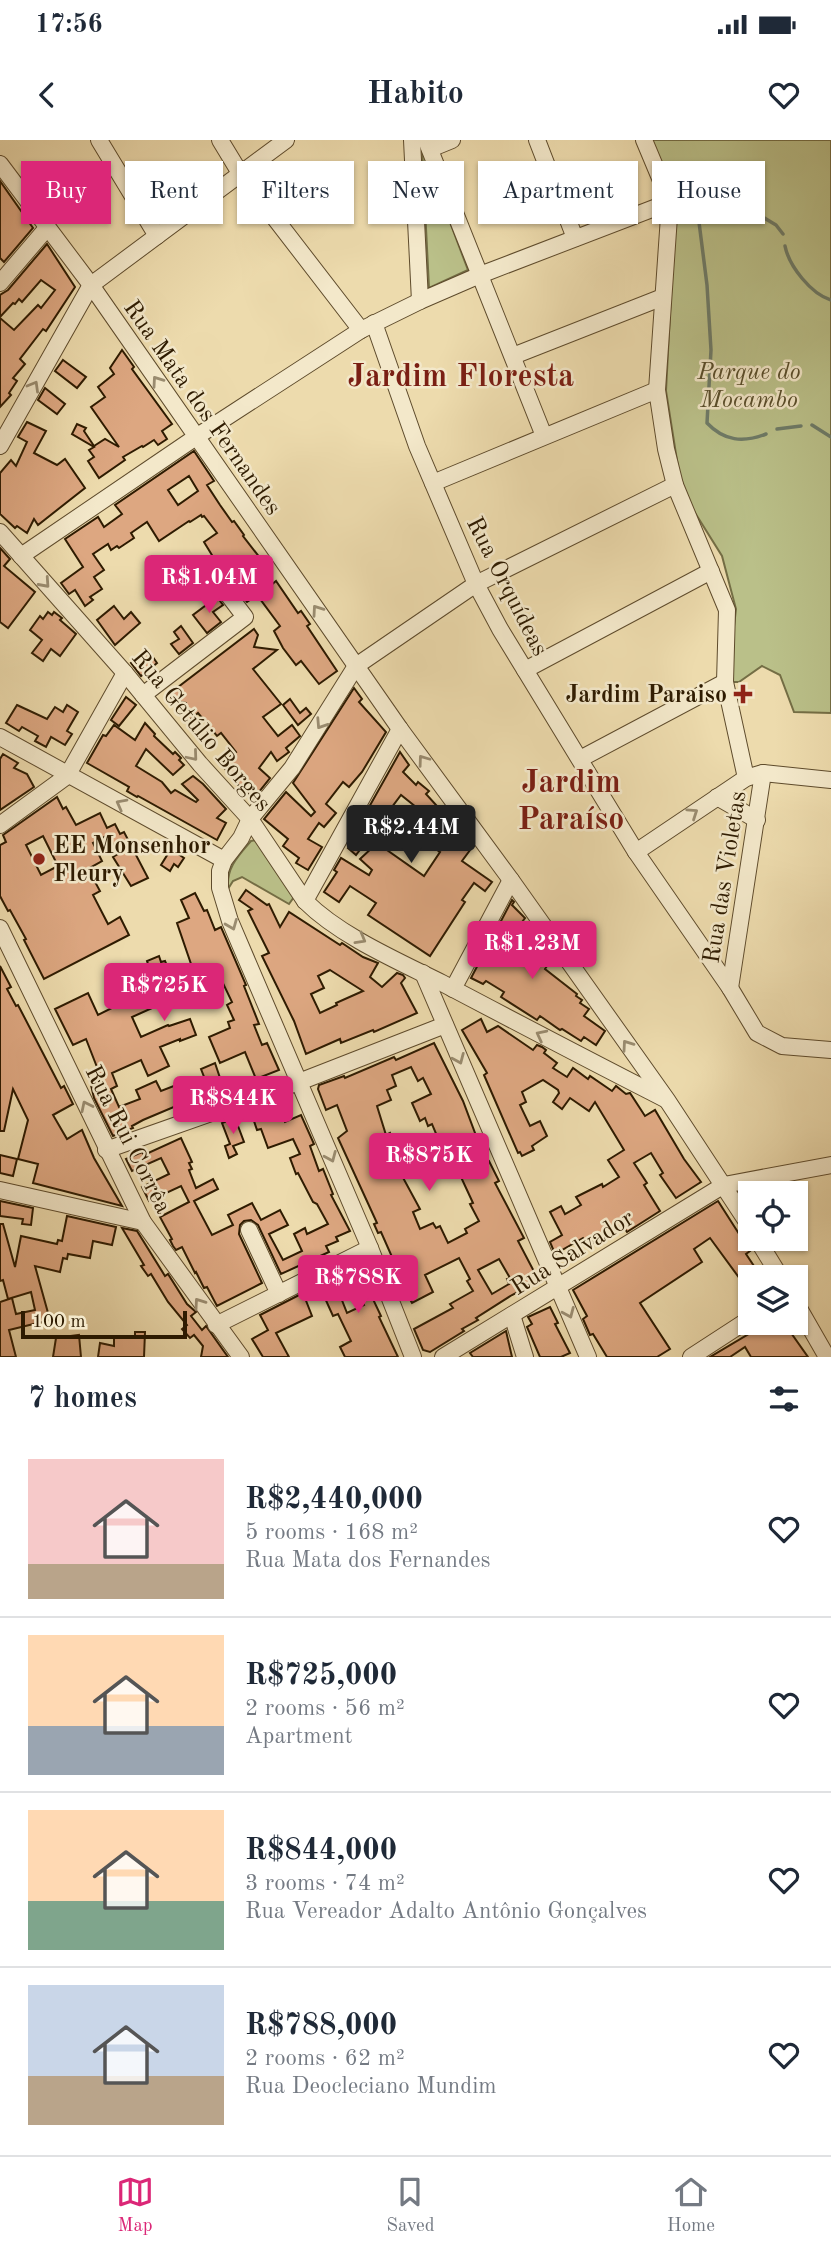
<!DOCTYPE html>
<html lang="en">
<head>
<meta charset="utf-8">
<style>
  :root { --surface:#fff; --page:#f6f6f7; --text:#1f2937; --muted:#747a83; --line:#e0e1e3; --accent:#db2777 }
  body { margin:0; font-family:"Old Standard TT",serif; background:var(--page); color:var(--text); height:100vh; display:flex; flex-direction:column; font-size:26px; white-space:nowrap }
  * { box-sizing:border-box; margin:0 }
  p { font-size:23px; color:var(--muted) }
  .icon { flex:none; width:38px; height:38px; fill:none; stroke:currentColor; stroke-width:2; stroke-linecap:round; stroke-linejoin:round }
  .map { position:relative; height:1217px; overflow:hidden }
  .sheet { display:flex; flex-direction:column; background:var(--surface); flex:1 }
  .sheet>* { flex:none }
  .top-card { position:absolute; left:21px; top:21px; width:789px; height:63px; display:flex; gap:14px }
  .buttons { position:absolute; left:738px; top:1041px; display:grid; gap:14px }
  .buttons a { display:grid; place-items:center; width:70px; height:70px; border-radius:0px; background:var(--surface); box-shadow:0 2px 5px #0004; font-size:35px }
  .scale { position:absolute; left:21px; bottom:18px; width:166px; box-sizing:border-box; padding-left:7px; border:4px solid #2e1b01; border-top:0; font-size:19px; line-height:24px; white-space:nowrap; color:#2e1b01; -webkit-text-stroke:5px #f3e8ca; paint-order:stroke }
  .price { position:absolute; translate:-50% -60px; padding:0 16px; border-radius:7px; background:var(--accent); color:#fff; font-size:23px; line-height:46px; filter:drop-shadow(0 2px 4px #0008) }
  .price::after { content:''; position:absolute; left:50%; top:42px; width:21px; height:16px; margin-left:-10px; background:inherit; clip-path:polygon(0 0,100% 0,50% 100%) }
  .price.active { background:#222; color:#fff }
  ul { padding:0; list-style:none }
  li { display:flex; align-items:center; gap:21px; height:175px; padding:0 28px }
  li+li { border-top:2px solid var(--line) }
  li span { display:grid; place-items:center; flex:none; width:196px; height:140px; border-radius:0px; color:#555 }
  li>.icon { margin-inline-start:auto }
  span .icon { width:84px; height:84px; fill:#fffc; stroke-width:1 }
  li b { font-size:30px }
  h2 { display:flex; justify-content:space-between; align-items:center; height:84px; padding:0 28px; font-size:30px }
  .tag { padding:0 24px; border-radius:0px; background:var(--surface); box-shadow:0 2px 5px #0004; font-size:24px; line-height:63px }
  .tag.active { background:var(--accent); color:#fff }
  .status { display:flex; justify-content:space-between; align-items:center; height:49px; padding:0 35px; background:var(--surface); direction:ltr }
  .status svg { height:19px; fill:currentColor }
  header { display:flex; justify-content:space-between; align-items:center; height:91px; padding:0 28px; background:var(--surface); font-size:32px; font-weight:700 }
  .menu { display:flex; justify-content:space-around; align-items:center; height:98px; border-top:2px solid var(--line); background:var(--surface); font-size:19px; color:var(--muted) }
  .menu a { display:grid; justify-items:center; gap:4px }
  .menu .active { color:var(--accent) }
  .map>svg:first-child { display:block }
</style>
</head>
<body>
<div class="status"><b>17:56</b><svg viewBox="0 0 49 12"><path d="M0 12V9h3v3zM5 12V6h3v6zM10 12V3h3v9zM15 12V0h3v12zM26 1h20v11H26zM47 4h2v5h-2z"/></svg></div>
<header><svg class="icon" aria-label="back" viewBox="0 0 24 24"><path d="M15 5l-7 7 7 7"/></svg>Habito<svg class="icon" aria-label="heart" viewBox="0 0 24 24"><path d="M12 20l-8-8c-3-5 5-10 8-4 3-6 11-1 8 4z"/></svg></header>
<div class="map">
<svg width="831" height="1217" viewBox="0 0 831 1217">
  <rect width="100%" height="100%" fill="#eddbad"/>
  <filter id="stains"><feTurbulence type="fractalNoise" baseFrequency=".00286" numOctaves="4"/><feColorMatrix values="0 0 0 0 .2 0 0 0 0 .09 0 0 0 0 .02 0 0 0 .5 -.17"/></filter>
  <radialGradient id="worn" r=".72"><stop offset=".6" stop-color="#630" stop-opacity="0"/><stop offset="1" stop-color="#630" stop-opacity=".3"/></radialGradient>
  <g fill="#bac089" stroke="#746e45" stroke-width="2">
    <polygon points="644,0 831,0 831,573 794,572 780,535 762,526 739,542 733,542 729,529 736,469 722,416 682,352 666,251 672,134 670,62"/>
    <polygon points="422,8 468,130 429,148"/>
    <path d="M256,700L294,757L289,764L242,737L233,741L228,749C226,728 238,716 251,701Z"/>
  </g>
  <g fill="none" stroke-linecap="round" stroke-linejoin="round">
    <g stroke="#6e7b68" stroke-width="3.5">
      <path d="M693,35L707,145L711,210L707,283C724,301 743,303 766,294"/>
      <polyline points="761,76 776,85 783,94"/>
      <path d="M785,106C789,126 811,154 831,160"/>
      <polyline points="812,285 831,297"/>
      <polyline points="777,289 801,286"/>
    </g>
  </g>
  <g fill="#dda781" stroke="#2e1b01" stroke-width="2" fill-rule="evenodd">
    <polygon points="0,41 33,88 4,122 0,118"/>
    <polygon points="47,104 75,147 46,191 43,189 20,219 25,224 13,238 17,241 9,253 11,255 0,267 0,178 14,190 38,165 41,168 55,150 41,140 22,162 19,159 15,164 13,163 0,177 0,155 8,150"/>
    <polygon points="122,210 134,227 132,229 172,284 162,291 167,299 158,305 154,300 143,307 142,306 123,317 125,320 99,338 88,321 94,317 89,310 94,307 72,294 77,284 86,288 84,291 94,306 105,299 119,307 91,267 105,257 98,247 114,234 110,228"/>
    <polygon points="63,220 86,237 77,248 55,231"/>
    <polygon points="45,248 65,264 57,274 38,260"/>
    <polygon points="27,282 46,291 34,313 57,325 65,319 85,348 38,385 34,379 27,393 17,386 15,388 0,374 0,333 11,320 16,326 27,302 18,297"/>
    <path d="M194,311L214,341L207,345L220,365L232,382L234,381L244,395L243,396L267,427L260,432L270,446L276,441L298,473L301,471L310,484L307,486L337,531L319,544L301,521L296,525L283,508L274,491L280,486L257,455L247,462L218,425L204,402L217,393L204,376L202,377L201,375L190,382L189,381L159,401L147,382L131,393L134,398L119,408L117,406L111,410L108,404L93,414L104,430L94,437L102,449L90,457L93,460L85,466L75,450L69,454L61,443L83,427L65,399L98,377L104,387L122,374L115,365ZM189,336L198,351L178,365L168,350Z"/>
    <polygon points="0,408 10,419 4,426 35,452 8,488 0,482"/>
    <polygon points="194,431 199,440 187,448 189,451 181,456 174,445"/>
    <polygon points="217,457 223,465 213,472 221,482 207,493 193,475"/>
    <polygon points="114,466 124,479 131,472 140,483 115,505 97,480"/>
    <polygon points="48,472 52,475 54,472 62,478 60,480 76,494 60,516 51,509 43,521 32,513 42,500 30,490 40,476 43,479"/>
    <polygon points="181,486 193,503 179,514 171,504 179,499 174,492"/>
    <polygon points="254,489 258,495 254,507 277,510 253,529 281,564 263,577 278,596 292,585 300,596 286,608 289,612 277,621 271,612 259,628 270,638 254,658 240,647 221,624 236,612 221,593 217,596 198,573 189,581 185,574 186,563 173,560 169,554"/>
    <polygon points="148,510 157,523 141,536 131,523"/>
    <polygon points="354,548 362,559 359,562 386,592 362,632 349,647 343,642 326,664 336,673 324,687 319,683 308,699 322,707 308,730 296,723 299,718 283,706 288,699 264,679 286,652 311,676 315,672 293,643"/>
    <polygon points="126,557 136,565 119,586 111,580"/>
    <polygon points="290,559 300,573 306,568 311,574 298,585 283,565"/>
    <polygon points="17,565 47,579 55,567 63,572 67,565 78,572 67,591 72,594 65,605 51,597 46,607 35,601 38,596 22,587 19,591 6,583"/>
    <polygon points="145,583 155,594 154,596 173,614 175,612 181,618 179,620 184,625 173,635 146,609 136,626 162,642 171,653 175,650 196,662 198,660 182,644 193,636 203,644 226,669 217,678 226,683 217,700 138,656 137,657 127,651 129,647 87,623 103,595 106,596 114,585 135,600"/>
    <path d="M400,612L409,625L403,632L416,645L418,642L429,651L426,654L437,666L434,668L455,682L453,684L461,690L473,706L462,721L492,742L485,751L474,743L462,760L465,762L430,816L368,775L376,763L350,746L339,762L324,752L337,732L334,730L341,718L369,735L372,730L360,719L416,667L401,655L356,715L348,708L368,679L364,676ZM408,683L424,705L426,703L440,712L424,736L387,710Z"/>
    <polygon points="3,614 18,623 14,628 27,634 34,647 0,670 0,619"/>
    <path d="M57,657L63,669L66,667L76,685L100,673L107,688L115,684L120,694L124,692L148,738L131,746L113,717L118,714L108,695L93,703L102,721L88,729L100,751L93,755L108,784L120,777L129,795L44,839L24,800L26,799L10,770L8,771L0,756V705L6,702L3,695ZM43,696L58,726L41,735L26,705Z"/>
    <polygon points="171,709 184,718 178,727 174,724 170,731 161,725"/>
    <path d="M246,750L267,765L269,764L280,787L289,772L340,805L342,803L363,817L378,823L370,837L382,847L397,833L403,835L405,838L401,843L417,873L374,892L373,890L341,903L340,899L306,914L294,881L262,816L269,813L248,771L252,769L239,760ZM330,830L363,851L336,863L337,865L320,873L311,854L324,848L318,836Z"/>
    <polygon points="195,753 204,771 207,770 215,790 221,787 246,845 244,846 259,884 254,885 262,905 267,903 279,930 256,939 245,912 220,923 209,897 230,888 228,882 234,880 227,865 232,862 221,839 213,843 209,833 206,833 182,843 183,847 157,859 159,865 132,877 141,897 168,885 169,886 190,879 196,895 180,901 180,899 160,907 169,926 148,936 141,920 112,933 117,946 111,949 119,967 140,959 136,950 156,941 161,951 184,942 187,950 177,954 181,964 143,980 132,986 133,988 113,996 94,958 91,945 102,940 86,899 73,905 55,869 88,853 98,875 128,860 118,839 148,824 147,821 159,816 161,822 165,821 170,833 191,824 177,783 189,778 181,760"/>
    <polygon points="512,760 514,762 512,765 525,778 519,786 533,798 521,813 536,824 543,814 551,820 545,829 577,854 576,856 582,860 580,863 589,869 584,876 605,891 596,905 584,897 581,901 562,889 560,890 540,876 537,880 501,857 504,852 486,841 483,844 471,838"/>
    <polygon points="0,826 11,847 7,849 16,866 18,865 61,948 64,946 73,964 53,975 67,999 82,990 94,1018 122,1066 33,1043 38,1024 18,1019 28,980 13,949 4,991 0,991"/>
    <polygon points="481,879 487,892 498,886 533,910 537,905 542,907 546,910 544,913 557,923 553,928 567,937 573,928 588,939 590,936 612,951 616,946 626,954 630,953 645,976 655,970 684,1019 701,1042 676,1058 660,1035 663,1033 651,1013 634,1023 647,1043 644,1045 660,1071 627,1092 623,1086 593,1103 592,1101 587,1104 583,1098 555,1114 550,1102 562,1095 550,1072 561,1066 565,1074 581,1065 576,1057 602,1044 603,1047 619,1037 608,1020 624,1010 595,962 589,971 570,958 562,969 553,962 559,953 558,950 543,940 522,952 526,962 520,965 530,986 540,981 547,996 532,1006 534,1010 522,1016 520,1012 518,1013 484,935 487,933 462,890"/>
    <path d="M434,903L463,961L478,1001L445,1015L432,984L428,986L425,978L420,981L412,963L431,954L423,938L418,941L411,927L392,935L396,946L387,950L391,960L377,966L386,995L390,993L393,1001L406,995L420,1025L401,1034L420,1069L413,1072L420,1089L433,1083L436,1088L440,1086L448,1103L467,1093L465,1089L479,1081L470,1064L473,1063L460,1035L489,1021L499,1041L495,1043L524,1098L518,1101L539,1141L512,1155L476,1178L478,1180L462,1189L464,1191L430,1212L423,1210L414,1189L453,1168L450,1164L473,1151L467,1141L470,1139L459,1118L425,1135L433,1152L412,1163L406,1152L411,1149L396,1126L381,1092L378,1093L374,1084L377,1083L338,998L347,991L337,965L326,970L318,949L319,945L344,936L345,938L394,917L396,920ZM499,1119L510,1138L507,1139L509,1144L492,1154L478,1130Z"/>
    <polygon points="215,923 223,947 210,952 201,929"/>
    <polygon points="282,973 285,982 301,975 314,1004 310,1006 319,1031 323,1029 333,1054 331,1055 350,1091 336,1097 338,1101 326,1106 329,1112 281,1134 258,1085 251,1080 244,1081 240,1085 239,1094 262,1143 217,1166 207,1147 204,1148 196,1132 195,1133 182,1107 176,1110 173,1106 170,1100 172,1099 160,1077 189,1062 181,1046 149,1061 142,1047 169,1034 161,1018 132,1031 126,1019 142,1012 144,1015 181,998 192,1022 189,1023 192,1029 189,1030 196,1048 213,1039 218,1049 194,1061 212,1095 233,1085 228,1075 252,1063 261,1080 280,1070 288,1085 269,1094 283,1120 302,1111 294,1094 305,1088 307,1094 328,1084 317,1064 313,1062 298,1033 296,1034 290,1018 300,1014 293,999 268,1008 261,989 257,990 254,981 267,976 268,979"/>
    <polygon points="235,978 244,1002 233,1006 237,1014 229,1018 225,1006 230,1004 222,983"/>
    <polygon points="0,1015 17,1019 13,1036 0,1033"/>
    <polygon points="0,1061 33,1068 31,1085 22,1084 23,1079 0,1076"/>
    <polygon points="718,1061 750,1111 746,1114 760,1135 751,1138 751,1154 710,1098 694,1109 702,1122 640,1163 670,1209 657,1217 607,1217 593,1194 590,1195 583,1179 587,1176 573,1150"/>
    <polygon points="67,1076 116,1087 112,1105 93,1101 90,1118 68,1114 67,1119 63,1118 60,1132 35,1126 50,1180 9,1190 16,1217 0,1217 0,1162 12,1158 16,1174 35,1170 31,1152 8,1159 3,1140 0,1141 0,1084 3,1084 15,1127 21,1096 57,1104 58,1100 62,1101"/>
    <polygon points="122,1088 137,1091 165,1136 168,1134 187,1164 196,1172 191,1176 202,1190 206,1186 228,1217 201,1217 203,1206 194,1195 190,1198 182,1189 187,1185 168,1162 151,1134 148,1136 141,1126 144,1125"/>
    <path d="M362,1124L375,1153L371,1155L381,1176L379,1177L398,1217H345L340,1207L351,1201L338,1174L333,1176L319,1145ZM352,1138L364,1165L347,1173L336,1145Z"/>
    <polygon points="303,1153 312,1176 276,1193 289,1217 263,1217 252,1199 268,1190 260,1175"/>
    <polygon points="550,1167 558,1183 555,1184 570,1213 561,1217 540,1217 527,1187 532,1184 528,1177"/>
    <polygon points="760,1183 795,1183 796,1185 789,1190 808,1217 751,1217 745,1207 730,1217 710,1217 757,1189"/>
    <polygon points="506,1191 512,1217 473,1217 470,1213"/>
    <polygon points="135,1192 145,1192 144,1217 98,1217 100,1203 114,1206 114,1196 135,1196"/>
    <polygon points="79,1195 81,1217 53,1217 56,1198"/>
  </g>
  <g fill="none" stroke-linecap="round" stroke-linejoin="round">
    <g stroke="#5e4b2c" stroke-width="18">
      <g id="minor">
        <polyline points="99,0 157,96"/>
        <polyline points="220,0 240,33 361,190"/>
        <polyline points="412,0 420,161"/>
        <polyline points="426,0 544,296"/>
        <polyline points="537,0 575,98"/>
        <polyline points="644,0 670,62 657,250 666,309 675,345 727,470 725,542 746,638"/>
        <polyline points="430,9 452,0"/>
        <polyline points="0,24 91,145 400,589 511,740 667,960 751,1088"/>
        <polyline points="0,143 47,88"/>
        <polyline points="374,183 417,306 476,444 500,489 636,712 730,848 757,893 782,906 831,910"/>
        <polyline points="513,216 663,157"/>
        <polyline points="0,306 91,145 286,0"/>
        <polyline points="433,343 657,250"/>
        <path d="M0,392L125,533L200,624L250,679L305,761C340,796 398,821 442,843C516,882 590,921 665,959"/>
        <polyline points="21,416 196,297 361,190 420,161 480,135 670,62"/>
        <polyline points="525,530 711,431"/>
        <polyline points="143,555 245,477 223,448"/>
        <polyline points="0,597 224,720"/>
        <polyline points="580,619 725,542"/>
        <polyline points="717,657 757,680"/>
        <polyline points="0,685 67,636 125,533"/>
        <polyline points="636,712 746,638 763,633 831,640"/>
        <polyline points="305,761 400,589"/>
        <polyline points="0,788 143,1082 241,1217"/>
        <polyline points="423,833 588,1217"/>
        <polyline points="730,848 763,633"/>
        <polyline points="453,849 511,740"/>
        <polyline points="106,1010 299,942 445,885"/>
        <polyline points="0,1050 143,1082"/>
        <polyline points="249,1090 279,1154"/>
        <polyline points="757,1099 781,1138"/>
        <polyline points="796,1163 827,1217"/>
        <polyline points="512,1175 525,1217"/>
        <polyline points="216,1185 370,1108"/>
        <polyline points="413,1217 370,1108 230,781 220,748 220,731 224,720 241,698 250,679 292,628 356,526 476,444 675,345"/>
        <polyline points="443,1217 724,1045 831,1025"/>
        <polyline points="691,1217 751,1178"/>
      </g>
    </g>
    <use href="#minor" stroke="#f3e8ca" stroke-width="16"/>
  </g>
  <defs><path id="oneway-chevron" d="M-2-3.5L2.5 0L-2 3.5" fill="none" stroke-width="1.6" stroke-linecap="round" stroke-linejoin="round" transform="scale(1.75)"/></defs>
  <g stroke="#9a8c70">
    <use href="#oneway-chevron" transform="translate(157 241) rotate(-125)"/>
    <use href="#oneway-chevron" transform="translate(34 246) rotate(-60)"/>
    <use href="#oneway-chevron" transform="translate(45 443) rotate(48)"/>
    <use href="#oneway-chevron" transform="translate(317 470) rotate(-125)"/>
    <use href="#oneway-chevron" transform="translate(321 584) rotate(123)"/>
    <use href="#oneway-chevron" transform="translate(193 616) rotate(50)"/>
    <use href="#oneway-chevron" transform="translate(423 620) rotate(-126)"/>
    <use href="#oneway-chevron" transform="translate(121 664) rotate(-152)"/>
    <use href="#oneway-chevron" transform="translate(693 673) rotate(-34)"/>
    <use href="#oneway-chevron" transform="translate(232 785) rotate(68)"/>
    <use href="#oneway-chevron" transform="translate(361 799) rotate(30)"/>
    <use href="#oneway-chevron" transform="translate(541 895) rotate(-153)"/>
    <use href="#oneway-chevron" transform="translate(627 905) rotate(-125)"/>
    <use href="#oneway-chevron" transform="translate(459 919) rotate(67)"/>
    <use href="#oneway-chevron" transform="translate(86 966) rotate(-116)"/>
    <use href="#oneway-chevron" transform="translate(331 1017) rotate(67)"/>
    <use href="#oneway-chevron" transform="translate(199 1163) rotate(-125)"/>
    <use href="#oneway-chevron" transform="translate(569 1173) rotate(67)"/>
  </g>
  <g fill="#8f2418" stroke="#f3e8ca" stroke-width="2.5">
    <path d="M739.5 543.5h7v7h7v7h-7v7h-7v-7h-7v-7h7z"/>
    <circle cx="39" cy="719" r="7"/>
  </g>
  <g text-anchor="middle" stroke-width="5" stroke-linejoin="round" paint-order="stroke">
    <g font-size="24" font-style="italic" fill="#584d2a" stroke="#f3e8ca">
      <text x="749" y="239">Parque do<tspan x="749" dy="28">Mocambo</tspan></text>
    </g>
    <g font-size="24" fill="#2e1b01" stroke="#f3e8ca">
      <text transform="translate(203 267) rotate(55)" y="8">Rua Mata dos Fernandes</text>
      <text transform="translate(508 446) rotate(63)" y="8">Rua Orquídeas</text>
      <text transform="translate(202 590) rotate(50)" y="8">Rua Getúlio Borges</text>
      <text transform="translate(724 737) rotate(-81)" y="8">Rua das Violetas</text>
      <text transform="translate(129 999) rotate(63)" y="8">Rua Rui Corrêa</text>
      <text transform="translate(572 1112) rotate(-32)" y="8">Rua Salvador</text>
    </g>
    <g font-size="24" font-weight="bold" fill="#2e1b01" stroke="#f3e8ca" text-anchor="end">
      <text x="727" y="562">Jardim Paraiso</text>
      <text x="53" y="713" text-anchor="start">EE Monsenhor<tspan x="53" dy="28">Fleury</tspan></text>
    </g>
    <g font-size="32" font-weight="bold" fill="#7a1f14" stroke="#f3e8ca">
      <text x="461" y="246">Jardim Floresta</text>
      <text x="571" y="652">Jardim<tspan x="571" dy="37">Paraíso</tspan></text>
    </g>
  </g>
  <rect width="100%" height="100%" filter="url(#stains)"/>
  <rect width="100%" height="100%" fill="url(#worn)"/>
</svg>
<div class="buttons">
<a><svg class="icon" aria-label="locate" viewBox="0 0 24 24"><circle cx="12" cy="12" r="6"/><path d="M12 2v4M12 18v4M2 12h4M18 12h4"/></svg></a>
<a><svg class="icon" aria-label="layers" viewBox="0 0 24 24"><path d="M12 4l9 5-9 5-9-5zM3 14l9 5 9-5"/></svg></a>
</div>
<div class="scale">100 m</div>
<b class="price" style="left:209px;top:475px">R$1.04M</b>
<b class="price active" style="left:411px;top:725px">R$2.44M</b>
<b class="price" style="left:532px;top:841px">R$1.23M</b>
<b class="price" style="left:164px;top:883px">R$725K</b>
<b class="price" style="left:233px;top:996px">R$844K</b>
<b class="price" style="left:429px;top:1053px">R$875K</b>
<b class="price" style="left:358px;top:1175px">R$788K</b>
<div class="top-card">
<a class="tag active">Buy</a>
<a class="tag">Rent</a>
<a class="tag">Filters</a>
<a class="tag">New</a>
<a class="tag">Apartment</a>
<a class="tag">House</a>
</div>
</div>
<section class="sheet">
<h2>7 homes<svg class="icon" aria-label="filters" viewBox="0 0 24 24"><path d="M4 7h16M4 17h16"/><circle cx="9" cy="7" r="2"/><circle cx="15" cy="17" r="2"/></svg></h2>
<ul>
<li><span style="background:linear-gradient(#f6c9c9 75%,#b9a48a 0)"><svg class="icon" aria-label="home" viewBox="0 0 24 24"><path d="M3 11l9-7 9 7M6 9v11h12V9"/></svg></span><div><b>R$2,440,000</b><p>5 rooms · 168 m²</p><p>Rua Mata dos Fernandes</p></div><svg class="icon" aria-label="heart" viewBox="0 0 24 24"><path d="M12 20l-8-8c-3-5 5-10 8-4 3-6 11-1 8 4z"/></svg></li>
<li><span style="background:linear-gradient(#ffd9b3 65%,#9aa5b1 0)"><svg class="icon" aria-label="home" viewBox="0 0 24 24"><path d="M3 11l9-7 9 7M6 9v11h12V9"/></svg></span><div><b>R$725,000</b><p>2 rooms · 56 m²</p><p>Apartment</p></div><svg class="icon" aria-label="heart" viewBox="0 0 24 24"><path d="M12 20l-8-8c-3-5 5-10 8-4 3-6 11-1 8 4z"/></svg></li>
<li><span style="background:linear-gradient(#ffd9b3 65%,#7fa58c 0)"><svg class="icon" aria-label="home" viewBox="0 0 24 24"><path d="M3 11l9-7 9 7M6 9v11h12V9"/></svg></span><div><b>R$844,000</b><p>3 rooms · 74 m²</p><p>Rua Vereador Adalto Antônio Gonçalves</p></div><svg class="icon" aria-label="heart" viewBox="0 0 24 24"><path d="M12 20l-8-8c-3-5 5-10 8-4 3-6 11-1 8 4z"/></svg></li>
<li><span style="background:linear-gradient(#c9d6e8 65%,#b9a48a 0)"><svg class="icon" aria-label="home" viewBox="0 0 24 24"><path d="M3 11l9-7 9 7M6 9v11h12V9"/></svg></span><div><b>R$788,000</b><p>2 rooms · 62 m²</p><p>Rua Deocleciano Mundim</p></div><svg class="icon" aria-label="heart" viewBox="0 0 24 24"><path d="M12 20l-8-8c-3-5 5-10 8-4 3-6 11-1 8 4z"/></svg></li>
</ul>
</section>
<nav class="menu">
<a class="active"><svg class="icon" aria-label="map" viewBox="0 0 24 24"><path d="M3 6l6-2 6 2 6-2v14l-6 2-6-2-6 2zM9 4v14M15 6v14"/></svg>Map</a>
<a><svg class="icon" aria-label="saved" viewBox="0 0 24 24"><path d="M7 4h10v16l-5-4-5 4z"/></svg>Saved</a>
<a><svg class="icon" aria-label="home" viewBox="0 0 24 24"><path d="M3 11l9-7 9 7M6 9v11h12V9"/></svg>Home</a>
</nav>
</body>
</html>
